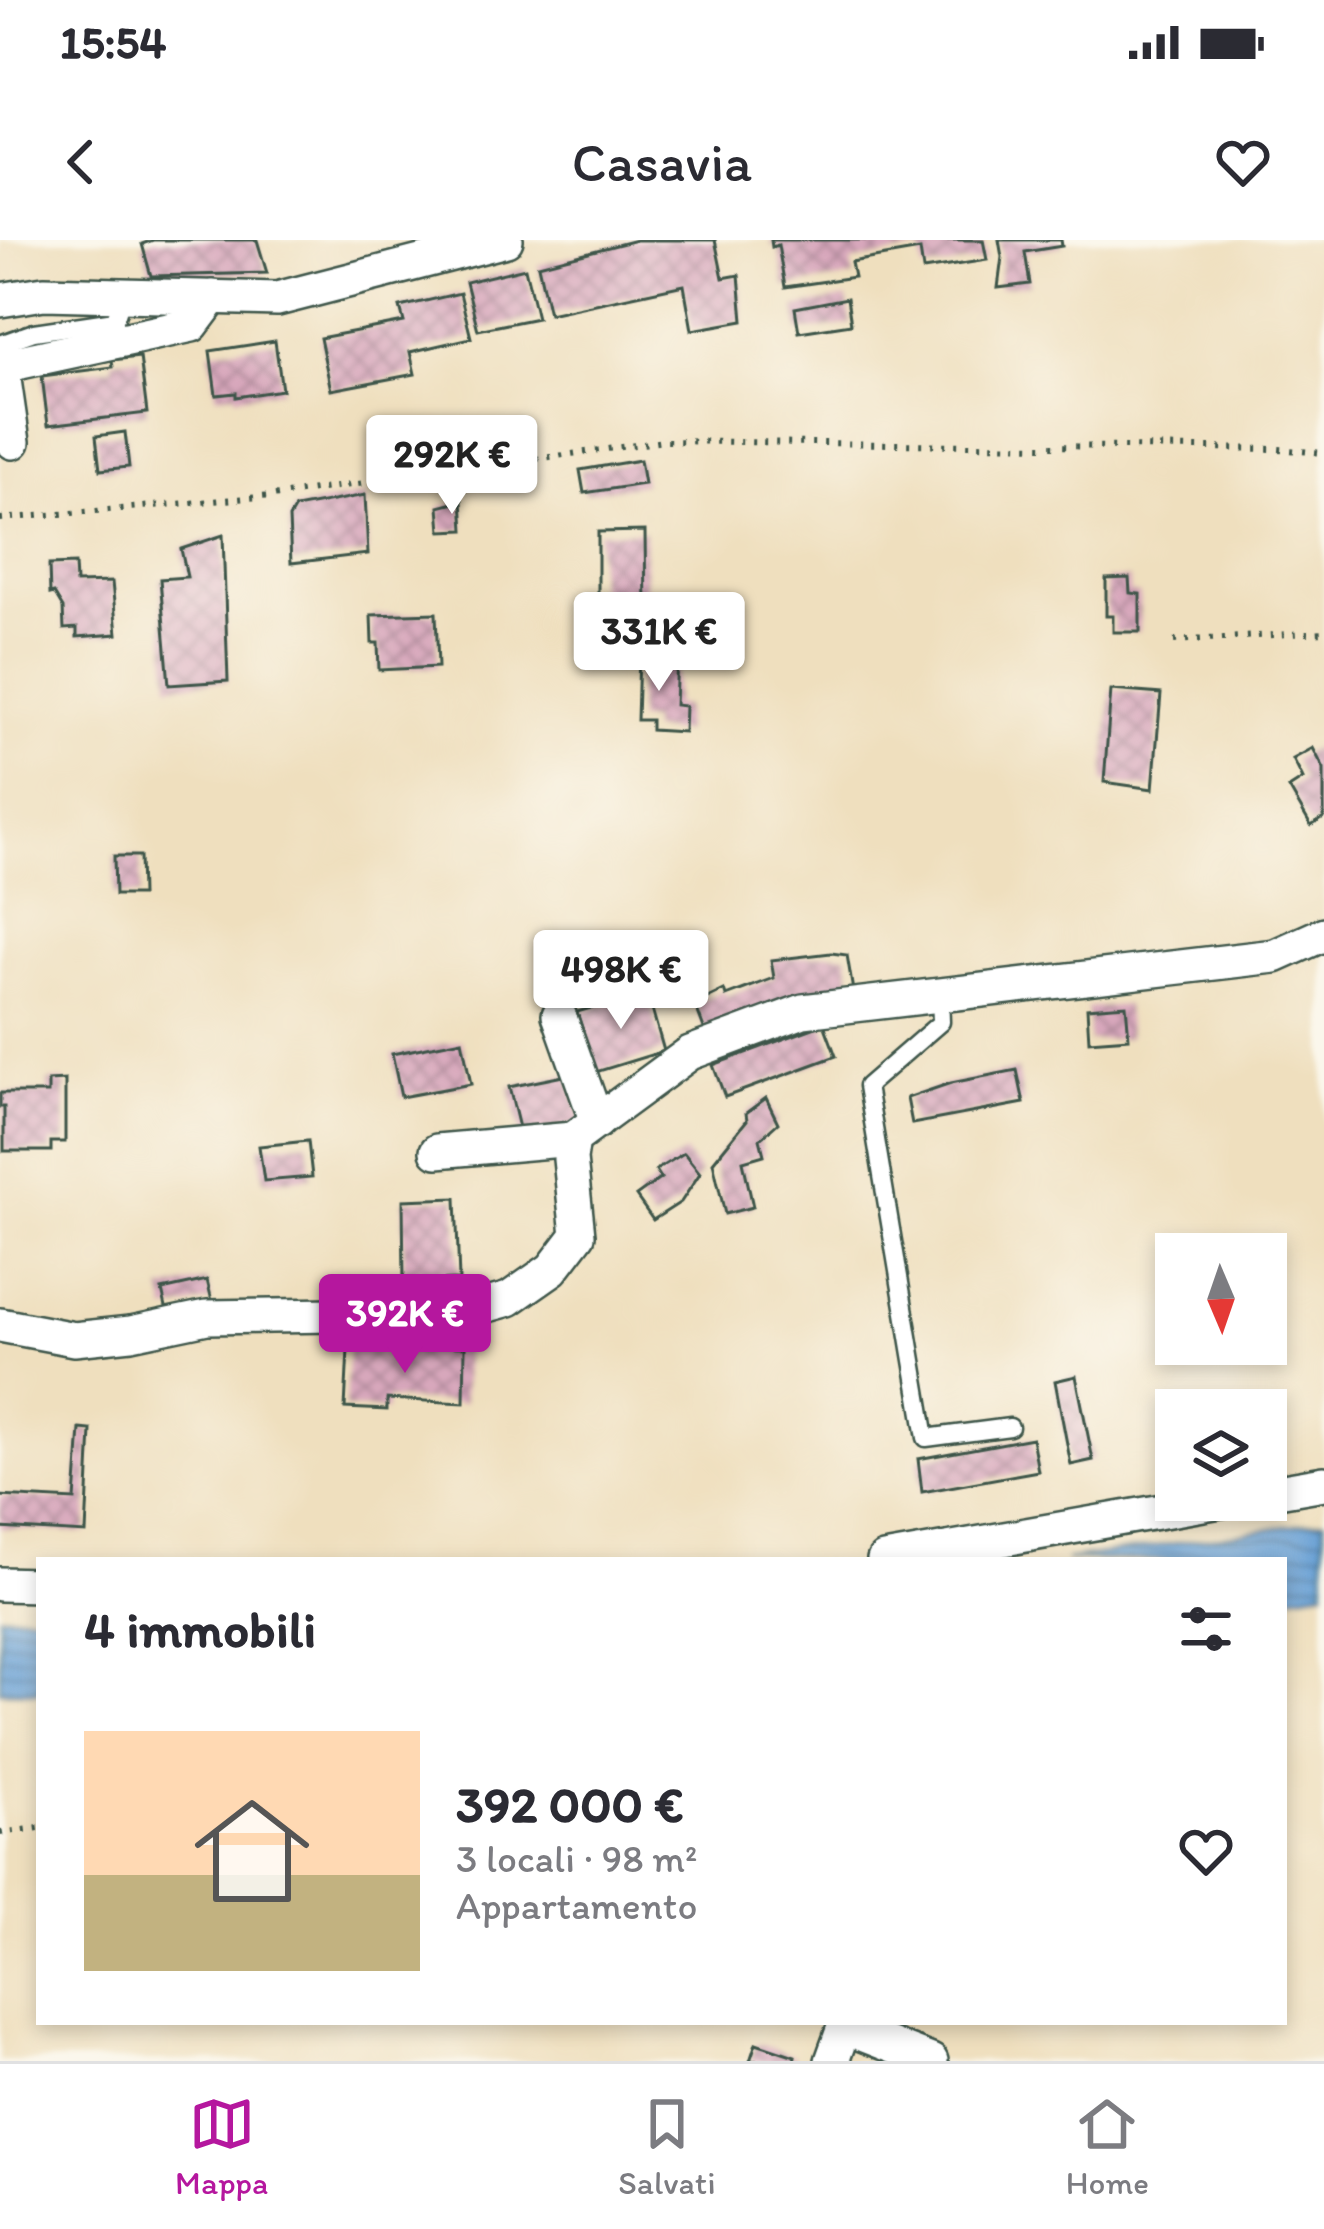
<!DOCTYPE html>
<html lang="it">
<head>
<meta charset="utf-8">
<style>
  :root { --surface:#fff; --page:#f7f7f7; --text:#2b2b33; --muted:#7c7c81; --line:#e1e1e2; --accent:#b5179e }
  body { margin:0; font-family:Itim,sans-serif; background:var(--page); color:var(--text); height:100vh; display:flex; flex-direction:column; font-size:45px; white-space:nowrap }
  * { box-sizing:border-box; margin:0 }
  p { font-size:39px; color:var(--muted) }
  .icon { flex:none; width:66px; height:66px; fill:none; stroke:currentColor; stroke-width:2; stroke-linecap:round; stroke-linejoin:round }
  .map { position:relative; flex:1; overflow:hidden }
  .panel { position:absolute; left:36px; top:1317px; width:1251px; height:468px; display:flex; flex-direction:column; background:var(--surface); border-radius:0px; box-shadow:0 6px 18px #0003 }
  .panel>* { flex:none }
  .needle { width:78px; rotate:178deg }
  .fabs { position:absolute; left:1155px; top:993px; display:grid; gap:24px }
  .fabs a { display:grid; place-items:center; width:132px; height:132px; border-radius:0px; background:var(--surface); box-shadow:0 6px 18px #0003; font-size:60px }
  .price { position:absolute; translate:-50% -102px; padding:0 27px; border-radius:12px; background:#fff; color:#222; font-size:39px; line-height:78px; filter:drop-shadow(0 3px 6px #0008) }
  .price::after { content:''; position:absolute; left:50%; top:72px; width:36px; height:27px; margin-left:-18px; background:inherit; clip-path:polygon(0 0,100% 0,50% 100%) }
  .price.current { background:var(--accent); color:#fff }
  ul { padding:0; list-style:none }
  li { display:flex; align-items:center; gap:36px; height:300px; padding:0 48px }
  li+li { border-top:3px solid var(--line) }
  li span { display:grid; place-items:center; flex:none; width:336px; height:240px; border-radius:0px; color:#555 }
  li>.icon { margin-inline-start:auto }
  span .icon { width:144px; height:144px; fill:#fffc; stroke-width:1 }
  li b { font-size:51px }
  h2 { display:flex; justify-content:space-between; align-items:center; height:144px; padding:0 48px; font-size:51px }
  .status { display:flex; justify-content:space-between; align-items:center; height:84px; padding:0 60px; background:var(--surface); direction:ltr }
  .status svg { height:33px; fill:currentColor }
  header { display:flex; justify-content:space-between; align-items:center; height:156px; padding:0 48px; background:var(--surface); font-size:54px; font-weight:600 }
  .dock { display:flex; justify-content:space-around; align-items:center; height:168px; border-top:3px solid var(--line); background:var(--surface); font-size:33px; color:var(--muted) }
  .dock a { display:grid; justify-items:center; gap:6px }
  .dock .current { color:var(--accent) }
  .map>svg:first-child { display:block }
</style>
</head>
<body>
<div class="status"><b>15:54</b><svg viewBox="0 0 49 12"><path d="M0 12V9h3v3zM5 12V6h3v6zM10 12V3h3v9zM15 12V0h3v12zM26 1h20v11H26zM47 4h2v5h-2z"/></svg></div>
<header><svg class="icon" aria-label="back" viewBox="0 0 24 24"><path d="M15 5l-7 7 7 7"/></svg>Casavia<svg class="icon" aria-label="heart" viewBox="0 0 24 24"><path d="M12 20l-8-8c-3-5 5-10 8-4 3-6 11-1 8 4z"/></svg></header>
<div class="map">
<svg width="1324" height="1821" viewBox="0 0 1324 1821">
  <defs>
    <pattern id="water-rules" width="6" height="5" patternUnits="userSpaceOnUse" patternTransform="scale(3)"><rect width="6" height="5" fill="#659ed4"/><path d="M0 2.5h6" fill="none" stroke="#5382ad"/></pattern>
    <pattern id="building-cross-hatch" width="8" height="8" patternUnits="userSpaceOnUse" patternTransform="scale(3)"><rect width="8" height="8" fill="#d8a7bc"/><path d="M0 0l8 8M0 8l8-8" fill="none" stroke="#af899a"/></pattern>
  </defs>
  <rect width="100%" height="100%" fill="#fbf7ec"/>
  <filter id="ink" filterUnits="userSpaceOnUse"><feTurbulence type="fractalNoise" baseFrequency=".00833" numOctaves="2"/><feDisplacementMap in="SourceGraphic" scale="24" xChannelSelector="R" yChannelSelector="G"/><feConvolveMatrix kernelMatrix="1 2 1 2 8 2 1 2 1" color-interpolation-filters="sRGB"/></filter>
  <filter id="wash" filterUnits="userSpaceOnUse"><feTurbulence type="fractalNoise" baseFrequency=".004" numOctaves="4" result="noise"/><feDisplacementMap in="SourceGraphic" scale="48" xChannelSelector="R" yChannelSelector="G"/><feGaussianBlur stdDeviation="2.7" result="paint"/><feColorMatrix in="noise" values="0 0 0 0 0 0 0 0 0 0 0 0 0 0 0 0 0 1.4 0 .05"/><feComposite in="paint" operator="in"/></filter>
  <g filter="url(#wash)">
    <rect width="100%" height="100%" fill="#efdfbe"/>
    <g fill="url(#water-rules)" stroke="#426e84" stroke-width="3">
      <polygon points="1324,1280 1324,1350 1284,1356 1284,1320 1066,1320"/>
      <polygon points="0,1375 39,1375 39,1452 0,1451"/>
    </g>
    <g id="blocks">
      <g fill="url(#building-cross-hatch)">
        <polygon points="153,0 257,0 267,33 151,36 142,4"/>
        <polygon points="636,0 715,0 723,38 739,35 743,81 692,90 684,45 549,74 538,25"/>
        <polygon points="771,0 983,0 987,20 923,30 920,10 851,22 854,37 785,47 778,5 772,7"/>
        <polygon points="999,0 1061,0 1062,6 1025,12 1030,44 998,48 1002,17"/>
        <polygon points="525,28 537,78 478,90 466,42"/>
        <polygon points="460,53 471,98 410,112 415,134 331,150 320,98 404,82 400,67"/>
        <polygon points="847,58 851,84 799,92 795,68"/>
        <polygon points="275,101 282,150 236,157 236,153 216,155 210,111"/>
        <polygon points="140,117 147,173 48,185 42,136 113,127 112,120"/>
        <polygon points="501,185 503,210 432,216 430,190"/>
        <polygon points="125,192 129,227 100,230 96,196"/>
        <polygon points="640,220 644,244 584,253 580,230"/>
        <polygon points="365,255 368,314 291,323 289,278 295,268"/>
        <polygon points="462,261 464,290 441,291 439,267"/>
        <polygon points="645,291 646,373 598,374 598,292"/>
        <polygon points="223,295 228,441 169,445 160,339 187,337 181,309"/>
        <polygon points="75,324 76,343 112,342 117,394 77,397 77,388 64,389 63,368 54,353 50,354 49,325"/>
        <polygon points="1129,338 1130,353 1140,354 1140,392 1113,392 1113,376 1106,376 1106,339"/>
        <polygon points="436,373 438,427 379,430 378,403 372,403 371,375"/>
        <polygon points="639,415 677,416 675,465 685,466 684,492 651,490 651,480 637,480"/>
        <polygon points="1111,450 1161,454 1153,549 1104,542"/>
        <polygon points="1313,508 1324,529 1324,578 1311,586 1289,548 1303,539 1293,519"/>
        <polygon points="114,616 140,616 141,655 115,655"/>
        <polygon points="831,713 847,715 854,757 707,796 695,764 724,750 726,756 774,738 771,720"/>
        <polygon points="647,752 664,811 596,832 577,772"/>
        <polygon points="1126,765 1129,798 1089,801 1087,768"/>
        <polygon points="824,784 836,816 725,857 713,825"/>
        <polygon points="462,800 471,844 401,857 392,814"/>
        <polygon points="1017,830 1024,863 912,884 907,858 951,843"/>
        <polygon points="568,835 582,883 521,896 509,847"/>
        <polygon points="65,840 65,902 51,902 51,911 4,911 4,867 0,867 0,853 48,853 48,841"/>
        <polygon points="766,858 778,883 760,899 764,915 743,921 753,967 725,974 713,922 747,880 746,873"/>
        <polygon points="308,901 312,937 264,941 259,906"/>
        <polygon points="684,913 700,933 681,962 653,980 636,956 661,938 656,930"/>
        <polygon points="456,958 459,1040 404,1042 403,960"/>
        <polygon points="207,1040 212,1061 167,1071 162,1050"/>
        <polygon points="389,1104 465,1107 464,1163 387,1159 387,1170 345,1168 348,1109 389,1111"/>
        <polygon points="1076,1136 1093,1220 1071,1225 1055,1141"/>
        <polygon points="80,1189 91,1190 86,1293 0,1288 0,1256 75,1260"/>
        <polygon points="1032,1198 1038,1231 922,1252 918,1219"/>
        <polygon points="756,1803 795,1816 794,1821 750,1821"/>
      </g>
    </g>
  </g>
  <g filter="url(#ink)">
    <use href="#blocks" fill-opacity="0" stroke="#3e5549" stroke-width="3"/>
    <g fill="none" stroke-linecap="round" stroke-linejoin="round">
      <g stroke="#3e5549" stroke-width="21">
        <g id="lane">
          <polyline points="0,104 34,92 115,80 123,55"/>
          <polyline points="940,756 941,782 867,846 926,1198 1010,1187"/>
        </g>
      </g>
      <g stroke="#3e5549" stroke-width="38">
        <g id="street">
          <polyline points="0,60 44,53 277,59 506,0"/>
          <polyline points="13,202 2,126 192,85 213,57"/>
          <polyline points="559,775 597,882"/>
          <polyline points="437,911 573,899"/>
          <polyline points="0,1085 74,1099 131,1093 207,1077 459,1073 509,1059 552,1029 578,995 570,919 573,899 690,813 803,771 1275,716 1324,694"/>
          <polyline points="1266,1253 1324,1243"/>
          <polyline points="884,1320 1226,1260"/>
          <polyline points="0,1344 39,1345"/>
          <polyline points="844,1787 931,1821"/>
          <polyline points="832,1821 846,1782"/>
        </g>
      </g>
      <g stroke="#3e5549" stroke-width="6" stroke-dasharray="3 9" stroke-linecap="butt">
        <polyline points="0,279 272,256 664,201 1278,209 1324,213"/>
        <polyline points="1174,401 1324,392"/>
        <polyline points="0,1593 39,1588"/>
      </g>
      <use href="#lane" stroke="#fff" stroke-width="16"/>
      <use href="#street" stroke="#fff" stroke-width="33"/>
    </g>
  </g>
</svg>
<div class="fabs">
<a><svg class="needle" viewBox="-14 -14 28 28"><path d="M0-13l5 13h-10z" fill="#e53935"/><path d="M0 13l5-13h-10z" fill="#7c7c81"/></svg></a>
<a><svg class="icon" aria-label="layers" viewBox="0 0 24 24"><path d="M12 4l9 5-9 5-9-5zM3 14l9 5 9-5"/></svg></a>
</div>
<b class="price" style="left:452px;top:277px">292K €</b>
<b class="price" style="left:659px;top:454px">331K €</b>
<b class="price" style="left:621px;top:792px">498K €</b>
<b class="price current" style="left:405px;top:1136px">392K €</b>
<section class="panel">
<h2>4 immobili<svg class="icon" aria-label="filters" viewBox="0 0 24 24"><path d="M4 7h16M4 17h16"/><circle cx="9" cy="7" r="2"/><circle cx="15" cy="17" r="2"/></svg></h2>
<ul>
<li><span style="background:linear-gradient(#ffd9b3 60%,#c2b280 0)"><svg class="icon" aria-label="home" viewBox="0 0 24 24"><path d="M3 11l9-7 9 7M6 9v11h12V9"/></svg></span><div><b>392 000 €</b><p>3 locali · 98 m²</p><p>Appartamento</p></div><svg class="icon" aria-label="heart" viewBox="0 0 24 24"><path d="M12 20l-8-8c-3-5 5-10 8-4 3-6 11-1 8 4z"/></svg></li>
</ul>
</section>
</div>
<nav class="dock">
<a class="current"><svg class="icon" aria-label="map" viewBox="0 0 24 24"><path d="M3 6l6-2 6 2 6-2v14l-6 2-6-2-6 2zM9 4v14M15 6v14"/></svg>Mappa</a>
<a><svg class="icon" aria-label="saved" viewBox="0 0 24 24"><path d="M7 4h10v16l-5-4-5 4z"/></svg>Salvati</a>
<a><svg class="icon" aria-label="home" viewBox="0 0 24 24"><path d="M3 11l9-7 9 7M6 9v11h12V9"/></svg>Home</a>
</nav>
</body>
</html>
